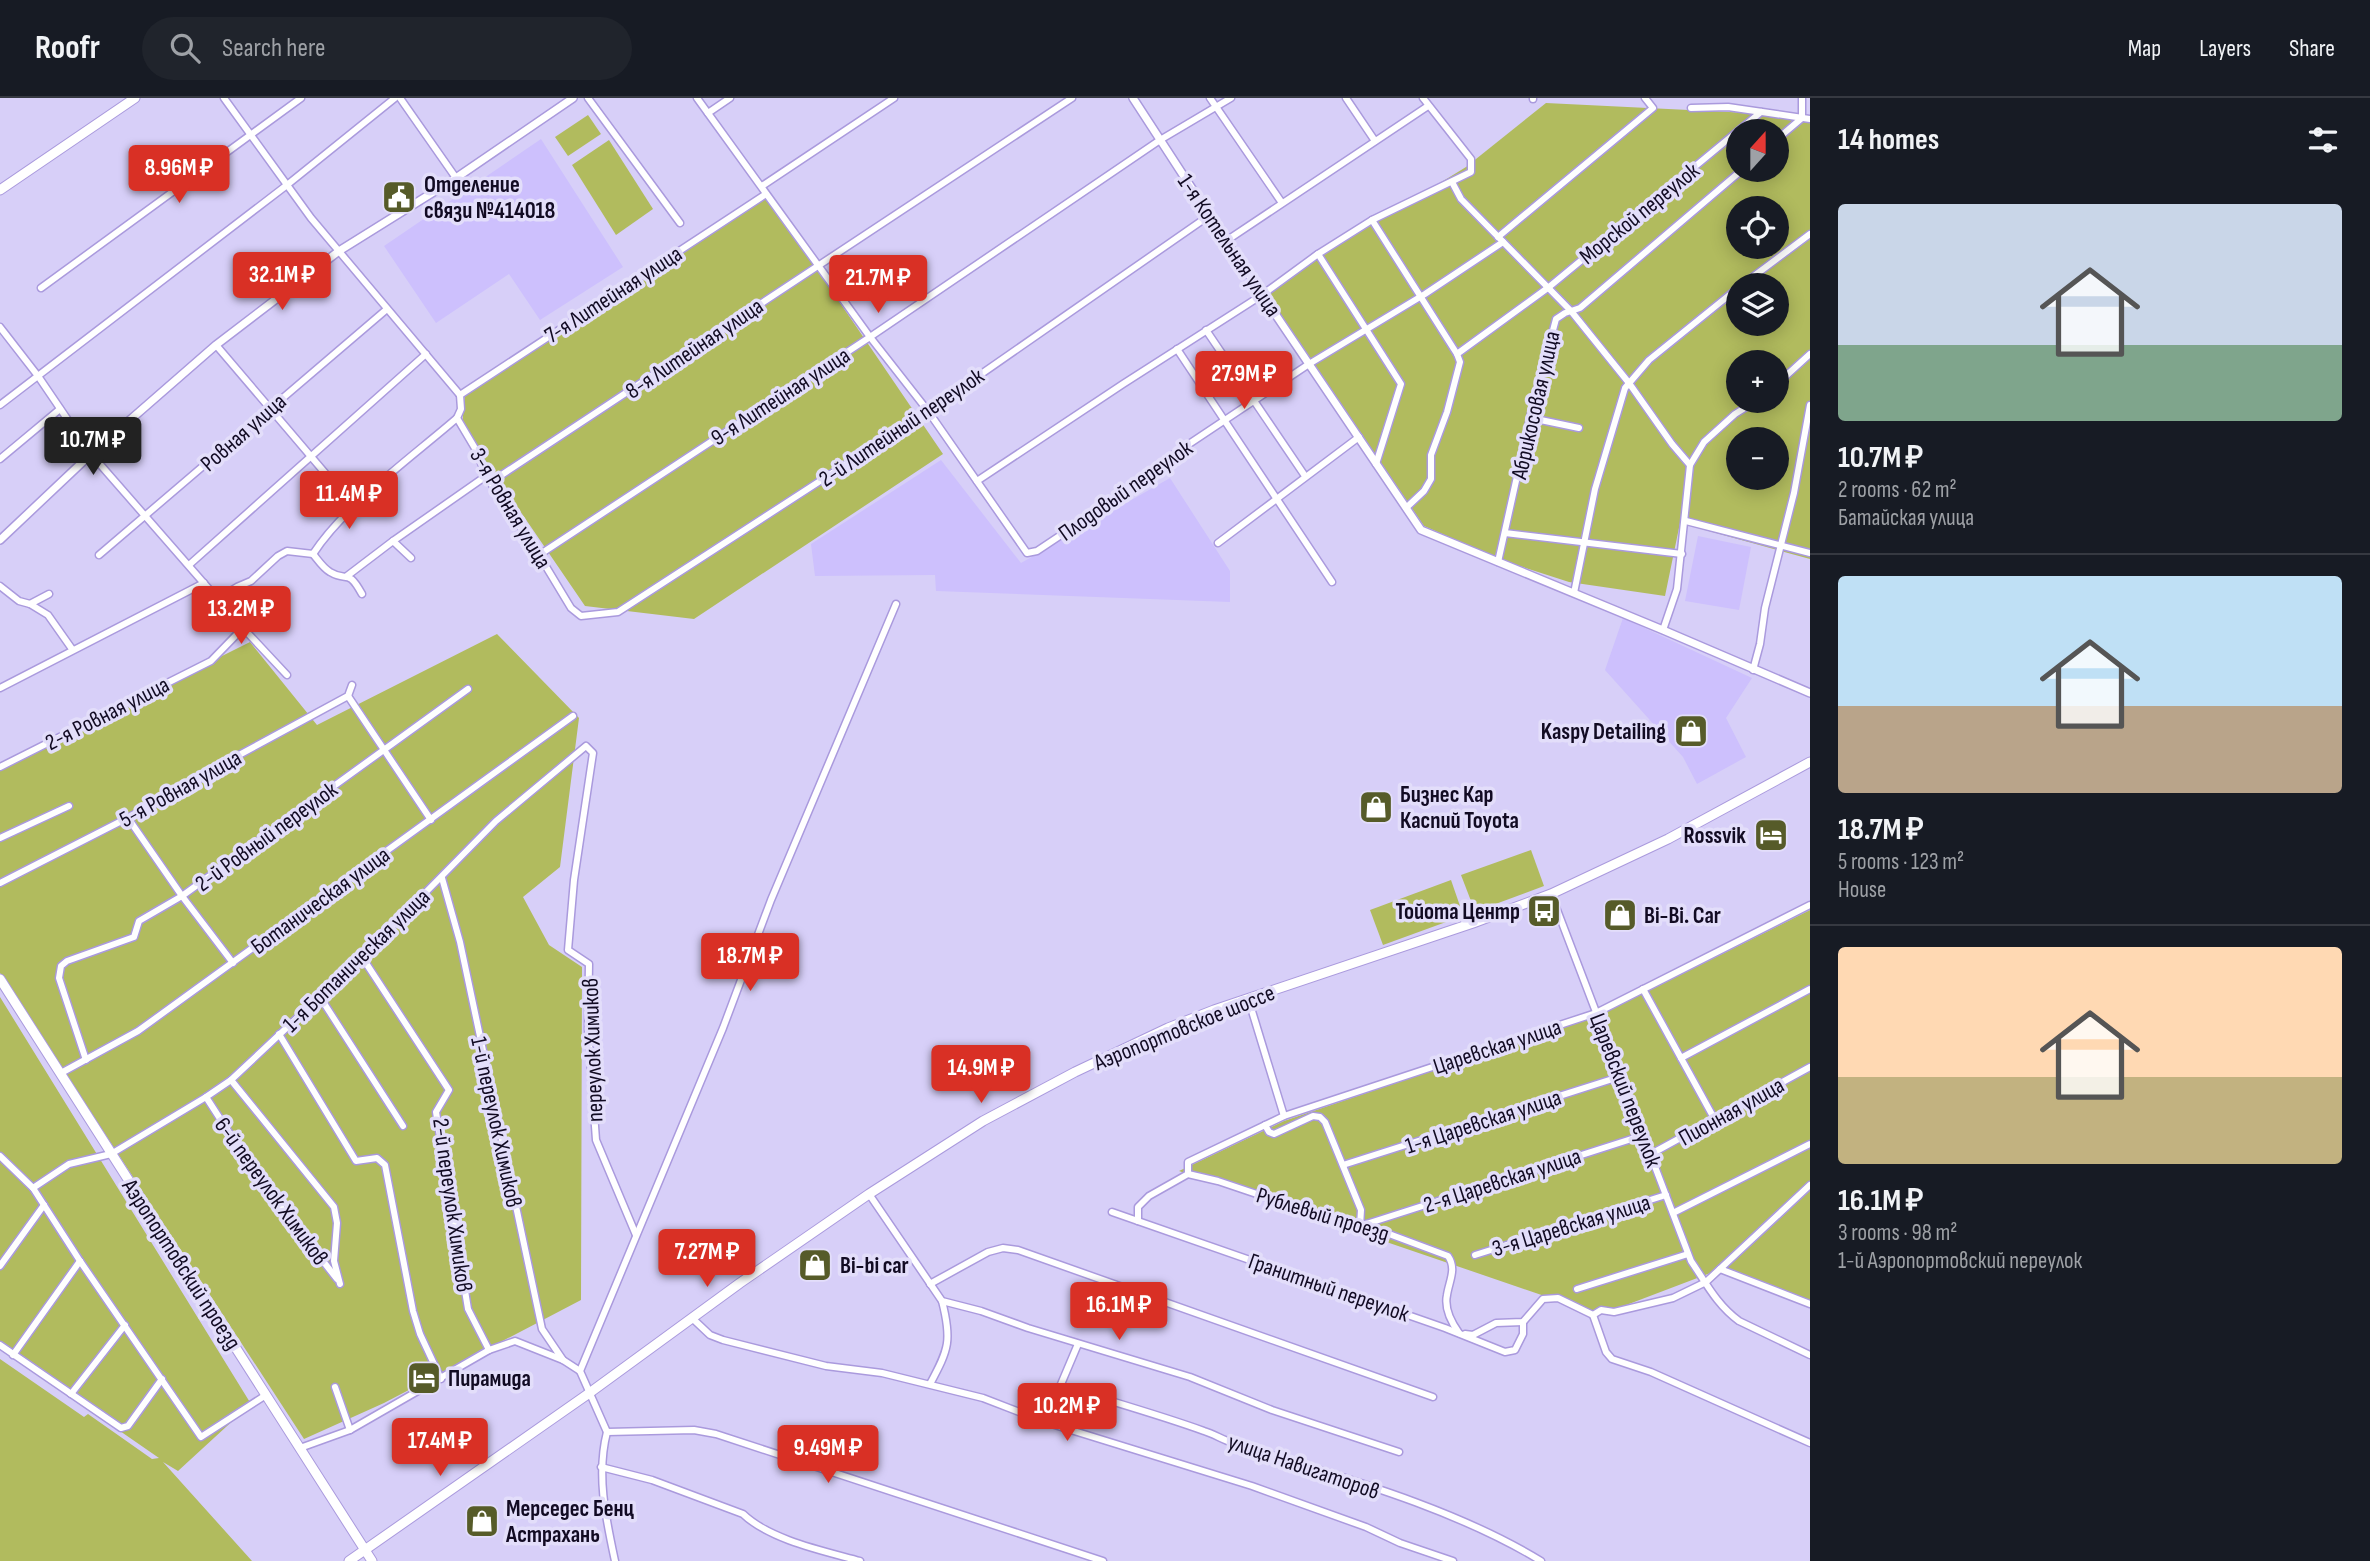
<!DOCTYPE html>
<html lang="en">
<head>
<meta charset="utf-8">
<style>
  :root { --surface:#171b24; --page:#20242c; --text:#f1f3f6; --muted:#9ea1a6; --line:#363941; --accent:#d93025 }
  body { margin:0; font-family:"Sofia Sans Condensed",sans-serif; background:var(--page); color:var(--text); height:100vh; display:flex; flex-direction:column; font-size:26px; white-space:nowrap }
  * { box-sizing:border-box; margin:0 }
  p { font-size:23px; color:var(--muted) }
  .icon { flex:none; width:38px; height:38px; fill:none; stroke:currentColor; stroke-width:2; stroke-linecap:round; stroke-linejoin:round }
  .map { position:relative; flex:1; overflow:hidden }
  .side { display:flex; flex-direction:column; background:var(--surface); width:560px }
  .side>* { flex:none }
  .needle { width:46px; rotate:21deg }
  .buttons { position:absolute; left:1726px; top:21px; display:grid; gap:14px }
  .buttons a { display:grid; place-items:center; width:63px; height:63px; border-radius:50%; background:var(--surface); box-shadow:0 4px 18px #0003; font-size:35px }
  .price { position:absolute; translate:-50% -60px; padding:0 16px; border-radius:7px; background:var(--accent); color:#fff; font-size:23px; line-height:46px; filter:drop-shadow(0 2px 4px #0008) }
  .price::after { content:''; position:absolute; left:50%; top:42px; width:21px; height:16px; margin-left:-10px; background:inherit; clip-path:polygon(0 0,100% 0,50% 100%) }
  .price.selected { background:#222; color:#fff }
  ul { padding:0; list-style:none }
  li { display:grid; align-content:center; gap:14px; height:371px; padding:0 28px }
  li+li { border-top:2px solid var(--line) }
  li span { display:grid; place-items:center; height:217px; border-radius:7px; color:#555 }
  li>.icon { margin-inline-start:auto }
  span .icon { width:126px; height:126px; fill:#fffc; stroke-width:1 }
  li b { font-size:30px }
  h2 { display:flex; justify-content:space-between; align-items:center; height:84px; padding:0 28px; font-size:30px }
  header { display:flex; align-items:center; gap:42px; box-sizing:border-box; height:98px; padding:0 35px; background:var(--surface); border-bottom:2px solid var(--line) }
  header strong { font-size:33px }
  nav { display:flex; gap:38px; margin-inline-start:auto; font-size:24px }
  .search { width:490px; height:63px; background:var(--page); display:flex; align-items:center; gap:18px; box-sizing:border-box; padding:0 24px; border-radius:38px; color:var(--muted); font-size:26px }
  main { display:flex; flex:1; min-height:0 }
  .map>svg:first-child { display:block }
</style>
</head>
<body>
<header>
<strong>Roofr</strong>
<div class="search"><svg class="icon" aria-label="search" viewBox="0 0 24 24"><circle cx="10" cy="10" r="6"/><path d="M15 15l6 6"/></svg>Search here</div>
<nav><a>Map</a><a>Layers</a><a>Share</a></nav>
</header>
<main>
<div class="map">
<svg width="1810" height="1463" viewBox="0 0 1810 1463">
  <rect width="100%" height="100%" fill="#d7cff8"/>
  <g fill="#cdc0fd">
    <polygon points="541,41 623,169 540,222 509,176 436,225 384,148"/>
    <polygon points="941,362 1021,465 1170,380 1230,473 1230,504 936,493 935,477 815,478 811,446"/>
    <polygon points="1698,438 1751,449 1739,512 1685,503"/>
    <polygon points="1623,520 1752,580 1726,620 1746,659 1697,686 1683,659 1605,572"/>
  </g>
  <g fill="#b1bb5e" fill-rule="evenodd">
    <path d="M1546,5L1810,18V461L1680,425L1665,498L1569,484L1504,463L1424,428L1264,193L1466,69ZM1738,33H1776V72H1738ZM1738,110H1776V149H1738ZM1738,187H1776V226H1738ZM1738,264H1776V303H1738ZM1738,341H1776V380H1738Z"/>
    <polygon points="588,17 601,36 568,58 555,39"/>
    <polygon points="609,42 653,111 616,137 572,67"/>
    <polygon points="766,96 943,356 694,521 585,508 462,328 465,296 620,199"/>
    <polygon points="497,536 579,620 560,769 523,799 549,847 582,869 581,1202 384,1305 304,1341 0,875 0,669 250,544 317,627"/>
    <polygon points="1531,752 1544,788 1482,811 1471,803 1461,777"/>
    <polygon points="1451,782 1460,808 1457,820 1383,847 1370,812"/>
    <polygon points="1810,812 1810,1206 1721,1171 1600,1217 1179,1073 1284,1023 1610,912"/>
    <polygon points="0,899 251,1306 178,1373 163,1364 252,1463 0,1463 0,1261 84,1319 88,1316 152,1361 159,1360 0,1250"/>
  </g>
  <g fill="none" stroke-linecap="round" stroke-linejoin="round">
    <g stroke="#aa9add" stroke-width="9">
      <g id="minor">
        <polyline points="224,0 311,120 460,297"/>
        <polyline points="400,0 456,80"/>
        <polyline points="588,0 680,125"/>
        <polyline points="697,0 870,239 928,313 1027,455 1037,453 1160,371 1165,362 1309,266 1425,196 1503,144"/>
        <polyline points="1210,0 1282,105"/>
        <polyline points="1346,0 1375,43"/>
        <polyline points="1533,0 1533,1"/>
        <polyline points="1691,10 1728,9 1810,21"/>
        <polyline points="708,15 730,0"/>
        <polyline points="1802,20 1802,0"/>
        <polyline points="1776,42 1802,20"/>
        <polyline points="1452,84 1461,101 1571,213 1629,285 1672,346 1690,367"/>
        <polyline points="762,88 894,0"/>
        <polyline points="1372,122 1457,256"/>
        <polyline points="1498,139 1653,10 1645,0"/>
        <polyline points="1226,143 1428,8"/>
        <polyline points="1318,156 1401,286 1376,366"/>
        <polyline points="1742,187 1810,136"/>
        <polyline points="41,190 301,0"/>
        <polyline points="0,229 38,278 91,356 243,530 287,577"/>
        <polyline points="1206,232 1305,378"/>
        <polyline points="216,247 354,409"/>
        <polyline points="1177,251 1332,484"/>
        <polyline points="1776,287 1810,256"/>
        <polyline points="460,297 461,311 457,320 476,352 486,378 539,457 571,510 581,518 618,514 928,313 1210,117"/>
        <polyline points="460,297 766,96"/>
        <polyline points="0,307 287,87 395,0"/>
        <polyline points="1531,320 1579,330"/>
        <polyline points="0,361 60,311"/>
        <polyline points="977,383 1123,286 1262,197 1318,156 1372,122 1471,74 1471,61 1423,0"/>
        <polyline points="491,384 1072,0"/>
        <polyline points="1406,410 1424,393 1431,381 1431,357 1447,314 1460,264 1457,256 1549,189 1761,14"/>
        <polyline points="1686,423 1810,455"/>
        <polyline points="1505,435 1682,456"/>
        <polyline points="393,443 411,460"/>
        <polyline points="1218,445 1359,339"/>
        <path d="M313,456C318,462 323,470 330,474C348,485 347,469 362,496"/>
        <polyline points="99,457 387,211"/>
        <polyline points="539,457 870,239 1160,42 1231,0"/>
        <polyline points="1498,464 1532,311 1556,221 1565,215 1580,210 1742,72"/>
        <polyline points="189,467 426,256"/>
        <polyline points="347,478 393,443 486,378"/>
        <polyline points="0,488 19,503 30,506 49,496"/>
        <polyline points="1574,495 1595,391 1625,290 1649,262 1738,190"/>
        <path d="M219,500L237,489L251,483L278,458L287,453L313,456C345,407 412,359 457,320"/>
        <polyline points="30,506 48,517 72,551"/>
        <polyline points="896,506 771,802 723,930 580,1273 607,1334 694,1332 716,1336 1103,1463"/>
        <polyline points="1663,532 1677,491 1690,367 1704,344 1735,316 1756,303"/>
        <polyline points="1753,572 1760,546 1765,510 1794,395 1810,307"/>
        <polyline points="0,590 204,485"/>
        <polyline points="348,598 431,722"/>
        <polyline points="0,669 211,563 243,530"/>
        <polyline points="128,720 182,798 233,865"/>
        <polyline points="0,740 69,708"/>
        <polyline points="442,780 460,844 542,1231 563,1262"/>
        <polyline points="0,785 188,689 215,670 348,598 352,587"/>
        <path d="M1551,796L1691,1163C1706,1185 1717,1207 1739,1223L1810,1257"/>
        <polyline points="362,859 449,992 436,1014 468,1211 489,1252"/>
        <polyline points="1643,891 1715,1022"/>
        <polyline points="320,899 403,1028"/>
        <polyline points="1248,900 1284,1018"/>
        <polyline points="279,936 356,1063 377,1060 385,1067 413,1213 420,1236 441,1281"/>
        <polyline points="1681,960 1810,891"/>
        <polyline points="86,962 59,880 61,868 67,863 134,839 139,823 182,798 468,591"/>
        <polyline points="61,975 138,933 573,618"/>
        <polyline points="231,982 334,1109 337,1125 334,1163 340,1186"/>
        <polyline points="206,999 259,1081 337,1181"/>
        <polyline points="1265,1027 1269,1034 1274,1036 1313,1018 1320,1019 1325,1024 1361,1112 1360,1128 1644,1037"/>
        <polyline points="1651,1056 1810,969"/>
        <polyline points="0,1058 33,1090"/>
        <polyline points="1343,1067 1622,978"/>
        <polyline points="1188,1076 1188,1064 1284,1018 1596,915 1810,807"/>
        <polyline points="869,1096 942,1203 981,1213 1028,1230 1190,1279 1272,1312 1399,1354"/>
        <polyline points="1112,1114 1445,1230 1505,1254 1515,1252 1523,1236 1523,1224"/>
        <polyline points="1673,1115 1810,1046"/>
        <path d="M1138,1123V1109L1149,1098L1188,1076L1218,1083L1325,1119L1389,1136L1448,1158C1457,1171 1449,1183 1447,1197C1444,1211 1451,1224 1459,1235"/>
        <polyline points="1475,1157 1666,1097"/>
        <polyline points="0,1168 44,1107"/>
        <polyline points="1720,1171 1810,1206"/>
        <polyline points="930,1186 988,1154 1003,1150 1018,1152 1433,1299"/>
        <polyline points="1577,1191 1688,1156"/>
        <polyline points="1593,1217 1601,1212 1614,1214 1673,1200 1706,1184 1810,1087"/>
        <polyline points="1593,1217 1606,1254 1612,1261 1651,1274 1810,1345"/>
        <polyline points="692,1220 710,1237 723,1242 826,1268 882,1275 983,1300 1045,1324 1252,1388 1366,1429 1400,1445 1453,1463"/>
        <polyline points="1465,1236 1473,1237 1496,1225 1523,1224 1543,1201 1558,1200 1593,1217"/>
        <polyline points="0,1247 121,1330 128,1328 162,1281"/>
        <polyline points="13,1257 80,1163"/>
        <path d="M930,1286C949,1251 952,1242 942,1203"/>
        <path d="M1062,1288C1109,1303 1157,1316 1204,1333C1214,1336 1223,1342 1233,1345C1334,1377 1451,1408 1541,1463"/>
        <polyline points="335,1289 350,1332"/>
        <polyline points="71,1296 125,1227"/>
        <polyline points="266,1297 201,1339 80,1163 33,1090 69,1066 111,1056 206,999 231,982 362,859 496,723 586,648 593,655 574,782 568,852 589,866 588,931 596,1042 636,1137"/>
        <polyline points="1045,1324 1078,1246"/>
        <path d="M607,1334C596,1377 606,1421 615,1463"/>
        <polyline points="300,1350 350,1332 489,1252 515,1243 563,1262 580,1273"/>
        <path d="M601,1369L652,1382L743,1416C770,1442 824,1453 860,1463"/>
      </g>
    </g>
    <g stroke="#aa9add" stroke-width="10">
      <g id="tertiary">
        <polyline points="1133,0 1226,143 1421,432 1663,532 1810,595"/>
        <polyline points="0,442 91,356 216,247 339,153 456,80 573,0"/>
      </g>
    </g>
    <g stroke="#aa9add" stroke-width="11">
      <g id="secondary">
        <polyline points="0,92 135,0"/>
        <polyline points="0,881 372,1463"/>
        <polyline points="349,1463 588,1296 740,1185 869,1096 983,1023 1075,974 1168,930 1214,912 1473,825 1551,796 1668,741 1810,664"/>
      </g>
    </g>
    <use href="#minor" stroke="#fff" stroke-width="6"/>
    <use href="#tertiary" stroke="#fff" stroke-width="7"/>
    <use href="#secondary" stroke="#fff" stroke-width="9"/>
  </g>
  <defs>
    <g id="civic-square" transform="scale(1.75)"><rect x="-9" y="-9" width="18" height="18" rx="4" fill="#565b29" stroke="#e3defa"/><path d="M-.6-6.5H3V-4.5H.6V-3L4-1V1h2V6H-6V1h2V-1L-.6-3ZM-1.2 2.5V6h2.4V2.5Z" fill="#fff"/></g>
    <g id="shop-square" transform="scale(1.75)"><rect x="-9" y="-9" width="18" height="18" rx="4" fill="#565b29" stroke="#e3defa"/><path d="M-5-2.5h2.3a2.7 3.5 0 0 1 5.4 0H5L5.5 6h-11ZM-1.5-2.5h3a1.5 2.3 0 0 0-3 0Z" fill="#fff"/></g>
    <g id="hotel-square" transform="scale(1.75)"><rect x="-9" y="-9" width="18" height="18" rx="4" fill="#565b29" stroke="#e3defa"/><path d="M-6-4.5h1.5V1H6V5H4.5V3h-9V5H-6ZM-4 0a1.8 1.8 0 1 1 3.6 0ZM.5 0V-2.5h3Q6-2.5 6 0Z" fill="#fff"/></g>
    <g id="bus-square" transform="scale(1.75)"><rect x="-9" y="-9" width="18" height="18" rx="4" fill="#565b29" stroke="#e3defa"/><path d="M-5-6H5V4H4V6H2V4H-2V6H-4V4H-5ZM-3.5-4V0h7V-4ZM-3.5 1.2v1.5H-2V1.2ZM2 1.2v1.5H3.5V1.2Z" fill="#fff"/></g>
  </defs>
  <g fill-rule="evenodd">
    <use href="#civic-square" x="399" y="99"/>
    <use href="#shop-square" x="1691" y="633"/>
    <use href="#shop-square" x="1376" y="709"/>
    <use href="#hotel-square" x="1771" y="737"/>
    <use href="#bus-square" x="1544" y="813"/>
    <use href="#shop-square" x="1620" y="817"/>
    <use href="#shop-square" x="815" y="1167"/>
    <use href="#hotel-square" x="424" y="1280"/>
    <use href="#shop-square" x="482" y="1423"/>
  </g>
  <g text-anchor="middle" stroke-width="7" stroke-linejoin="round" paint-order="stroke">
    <g font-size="23" font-weight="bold" fill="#120b23" stroke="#e3defa" text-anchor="start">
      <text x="424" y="94">Отделение<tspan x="424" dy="26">связи №414018</tspan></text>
      <text x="1666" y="641" text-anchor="end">Kaspy Detailing</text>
      <text x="1400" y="704">Бизнес Кар<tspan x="1400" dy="26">Каспий Toyota</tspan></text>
      <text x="1746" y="745" text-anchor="end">Rossvik</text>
      <text x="1520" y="821" text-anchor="end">Тойота Центр</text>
      <text x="1644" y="825">Bi-Bi. Car</text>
      <text x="840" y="1175">Bi-bi car</text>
      <text x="448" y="1288">Пирамида</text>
      <text x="506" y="1418">Мерседес Бенц<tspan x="506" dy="26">Астрахань</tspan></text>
    </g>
    <g font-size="23" fill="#120b23" stroke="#e3defa">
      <text transform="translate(1639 115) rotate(-39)" y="8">Морской переулок</text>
      <text transform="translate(1230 147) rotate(56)" y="8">1-я Котельная улица</text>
      <text transform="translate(613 196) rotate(-33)" y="8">7-я Литейная улица</text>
      <text transform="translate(694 250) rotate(-34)" y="8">8-я Литейная улица</text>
      <text transform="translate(780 298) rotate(-33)" y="8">9-я Литейная улица</text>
      <text transform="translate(1535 307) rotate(-77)" y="8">Абрикосовая улица</text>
      <text transform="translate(901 329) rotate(-34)" y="8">2-й Литейный переулок</text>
      <text transform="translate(243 334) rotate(-41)" y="8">Ровная улица</text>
      <text transform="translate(1125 392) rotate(-35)" y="8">Плодовый переулок</text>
      <text transform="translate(511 410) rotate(59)" y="8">3-я Ровная улица</text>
      <text transform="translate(107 615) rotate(-27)" y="8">2-я Ровная улица</text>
      <text transform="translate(180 690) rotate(-29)" y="8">5-я Ровная улица</text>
      <text transform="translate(266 738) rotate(-36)" y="8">2-й Ровный переулок</text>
      <text transform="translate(320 802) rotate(-36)" y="8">Ботаническая улица</text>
      <text transform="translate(356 862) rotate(-44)" y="8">1-я Ботаническая улица</text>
      <text transform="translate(1184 929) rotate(-22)" y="8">Аэропортовское шоссе</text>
      <text transform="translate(1497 948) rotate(-18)" y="8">Царевская улица</text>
      <text transform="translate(592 952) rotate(-92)" y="8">переулок Химиков</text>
      <text transform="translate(1626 992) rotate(69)" y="8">Царевский переулок</text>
      <text transform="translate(1731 1013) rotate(-29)" y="8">Пионная улица</text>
      <text transform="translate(1483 1023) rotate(-18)" y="8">1-я Царевская улица</text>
      <text transform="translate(497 1024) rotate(78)" y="8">1-й переулок Химиков</text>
      <text transform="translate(1502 1082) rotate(-18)" y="8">2-я Царевская улица</text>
      <text transform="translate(272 1093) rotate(54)" y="8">6-й переулок Химиков</text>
      <text transform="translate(453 1107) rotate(82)" y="8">2-й переулок Химиков</text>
      <text transform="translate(1323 1116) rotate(17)" y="8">Рублевый проезд</text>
      <text transform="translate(1571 1127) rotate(-17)" y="8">3-я Царевская улица</text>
      <text transform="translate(182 1166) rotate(57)" y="8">Аэропортовский проезд</text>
      <text transform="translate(1329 1189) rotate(19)" y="8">Гранитный переулок</text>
      <text transform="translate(1304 1368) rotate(19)" y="8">улица Навигаторов</text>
    </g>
  </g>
</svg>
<div class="buttons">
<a><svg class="needle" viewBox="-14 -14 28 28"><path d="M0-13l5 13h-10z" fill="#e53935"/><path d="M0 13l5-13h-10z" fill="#9ea1a6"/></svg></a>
<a><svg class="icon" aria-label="locate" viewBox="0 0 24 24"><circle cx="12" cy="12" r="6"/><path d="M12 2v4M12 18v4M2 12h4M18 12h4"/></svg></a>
<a><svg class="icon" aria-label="layers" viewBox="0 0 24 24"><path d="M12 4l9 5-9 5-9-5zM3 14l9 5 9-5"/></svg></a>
<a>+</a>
<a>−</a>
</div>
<b class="price" style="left:179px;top:107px">8.96M ₽</b>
<b class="price" style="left:282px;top:214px">32.1M ₽</b>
<b class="price" style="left:878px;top:217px">21.7M ₽</b>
<b class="price" style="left:1244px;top:313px">27.9M ₽</b>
<b class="price selected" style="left:93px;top:379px">10.7M ₽</b>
<b class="price" style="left:349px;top:433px">11.4M ₽</b>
<b class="price" style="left:241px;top:548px">13.2M ₽</b>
<b class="price" style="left:750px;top:895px">18.7M ₽</b>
<b class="price" style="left:981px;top:1007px">14.9M ₽</b>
<b class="price" style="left:707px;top:1191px">7.27M ₽</b>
<b class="price" style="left:1119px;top:1244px">16.1M ₽</b>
<b class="price" style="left:1067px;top:1345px">10.2M ₽</b>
<b class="price" style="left:440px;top:1380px">17.4M ₽</b>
<b class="price" style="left:828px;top:1387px">9.49M ₽</b>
</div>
<section class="side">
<h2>14 homes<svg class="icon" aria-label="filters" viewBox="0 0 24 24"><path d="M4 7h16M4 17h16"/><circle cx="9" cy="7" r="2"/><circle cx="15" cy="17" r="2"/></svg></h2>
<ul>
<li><span style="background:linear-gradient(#c9d6e8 65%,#7fa58c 0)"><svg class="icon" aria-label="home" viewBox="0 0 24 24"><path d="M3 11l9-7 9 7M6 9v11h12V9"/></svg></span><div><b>10.7M ₽</b><p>2 rooms · 62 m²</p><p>Батайская улица</p></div></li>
<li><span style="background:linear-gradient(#bfe0f5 60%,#b9a48a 0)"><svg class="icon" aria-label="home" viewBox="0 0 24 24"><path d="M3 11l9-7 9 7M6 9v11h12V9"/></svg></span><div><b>18.7M ₽</b><p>5 rooms · 123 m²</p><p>House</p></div></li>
<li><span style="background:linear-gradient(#ffd9b3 60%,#c2b280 0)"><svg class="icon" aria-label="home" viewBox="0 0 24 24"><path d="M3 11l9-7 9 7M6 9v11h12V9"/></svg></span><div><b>16.1M ₽</b><p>3 rooms · 98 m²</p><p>1-й Аэропортовский переулок</p></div></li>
</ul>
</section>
</main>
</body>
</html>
